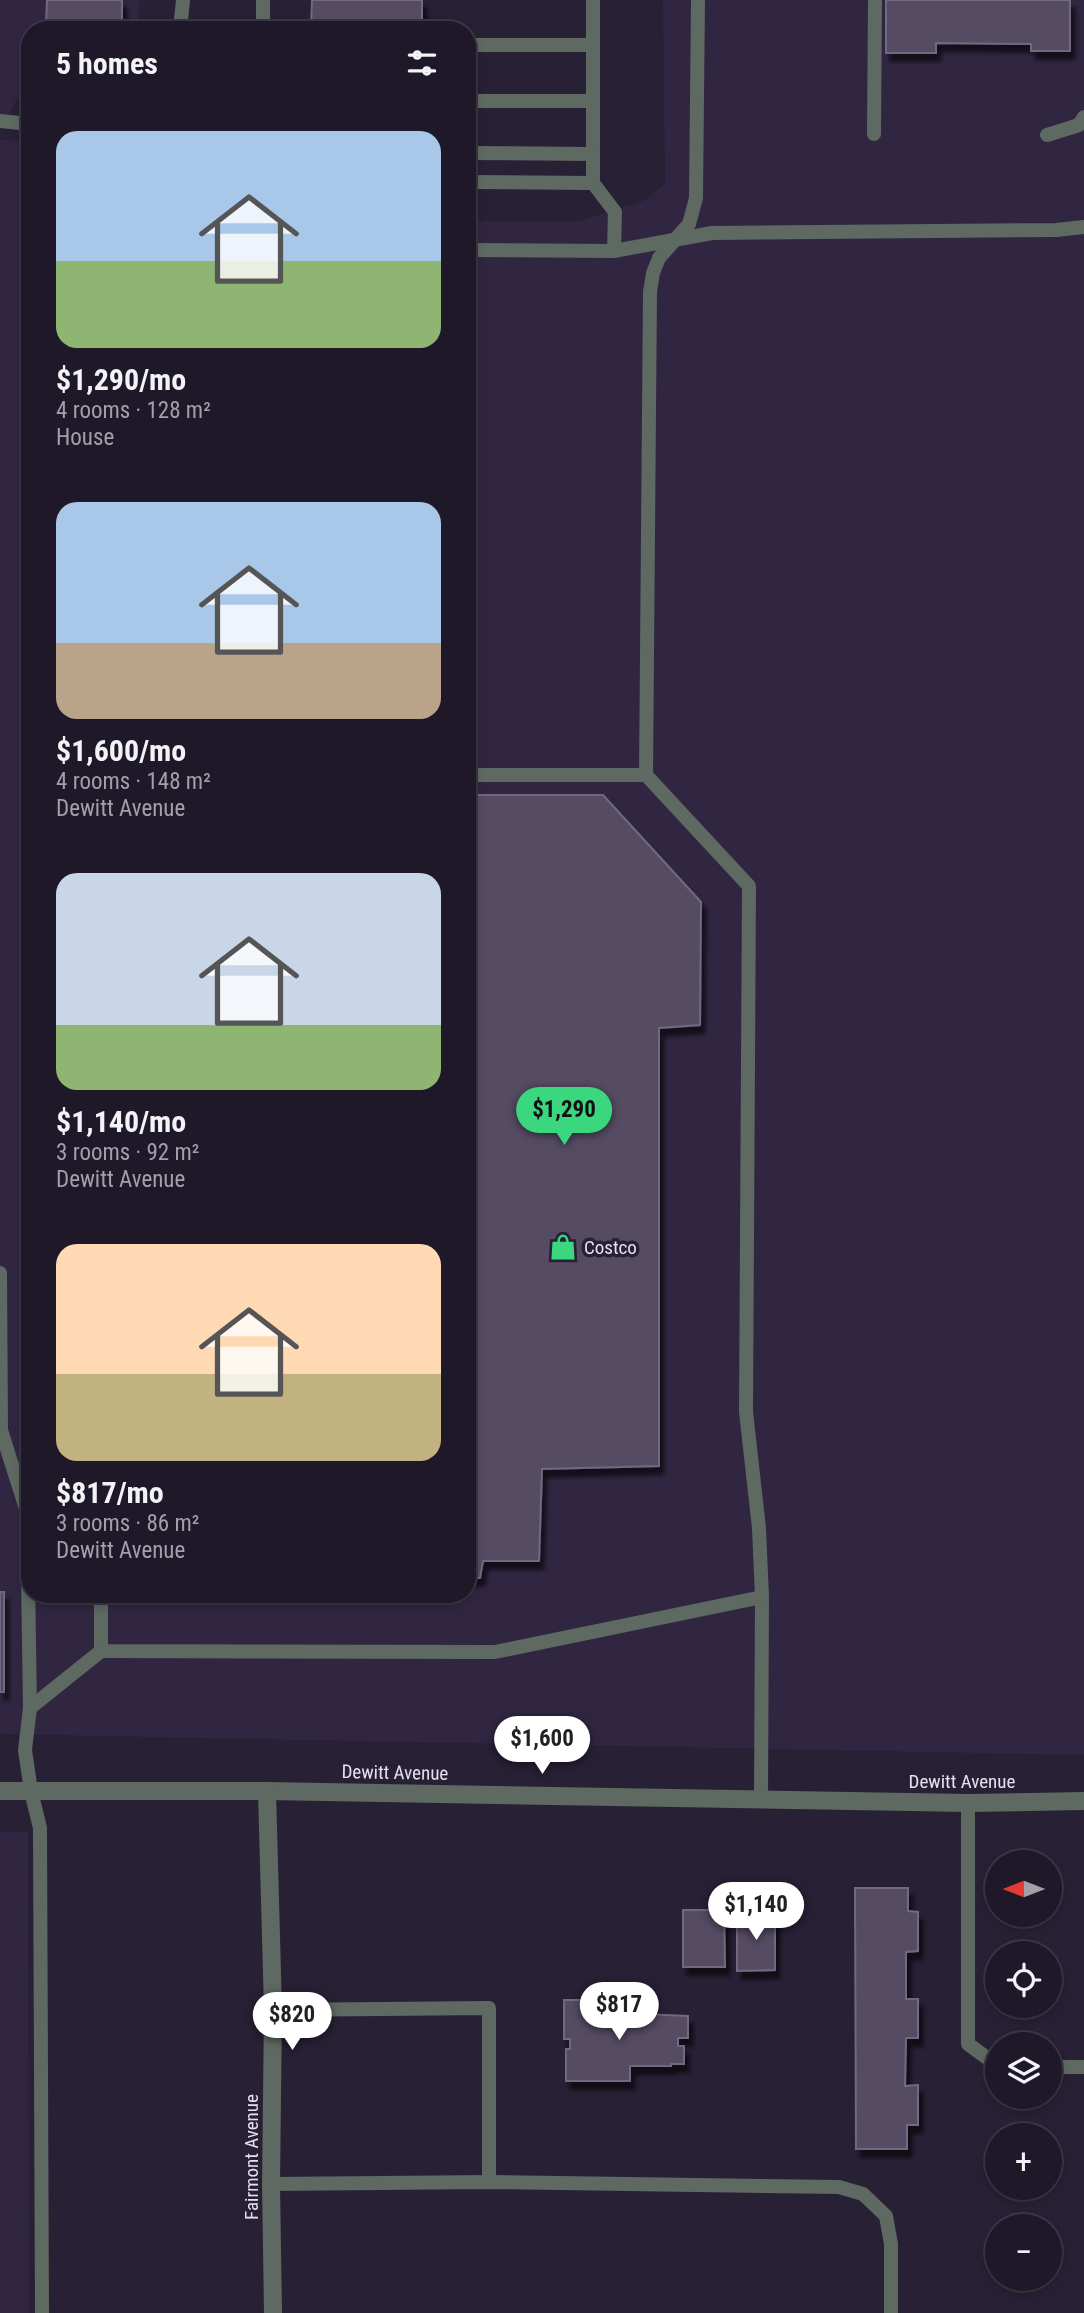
<!DOCTYPE html>
<html lang="en">
<head>
<meta charset="utf-8">
<style>
  :root { --surface:#1e1828; --page:#262130; --text:#f1f3f6; --muted:#a1a0a8; --line:#3c3745; --accent:#3bd77f }
  body { margin:0; font-family:"Roboto Condensed",sans-serif; background:var(--page); color:var(--text); height:100vh; display:flex; flex-direction:column; font-size:26px; white-space:nowrap }
  * { box-sizing:border-box; margin:0 }
  p { font-size:23px; color:var(--muted) }
  .icon { flex:none; width:38px; height:38px; fill:none; stroke:currentColor; stroke-width:2; stroke-linecap:round; stroke-linejoin:round }
  .map { position:relative; flex:1; overflow:hidden }
  .panel { position:absolute; left:21px; top:21px; width:455px; height:1582px; display:flex; flex-direction:column; background:var(--surface); border-radius:28px; box-shadow:0 4px 10px #0003,0 0 0 2px var(--line) }
  .panel>* { flex:none }
  .needle { width:46px; rotate:270deg }
  .fabs { position:absolute; left:985px; top:1850px; display:grid; gap:14px }
  .fabs a { display:grid; place-items:center; width:77px; height:77px; border-radius:50%; background:var(--surface); box-shadow:0 4px 10px #0003,0 0 0 2px var(--line); font-size:35px }
  .price { position:absolute; translate:-50% -60px; padding:0 16px; border-radius:24px; background:#fff; color:#222; font-size:23px; line-height:46px; filter:drop-shadow(0 2px 4px #0008) }
  .price::after { content:''; position:absolute; left:50%; top:42px; width:21px; height:16px; margin-left:-10px; background:inherit; clip-path:polygon(0 0,100% 0,50% 100%) }
  .price.active { background:var(--accent); color:#111 }
  ul { padding:0; list-style:none }
  li { display:grid; align-content:center; gap:14px; height:371px; padding:0 35px }
  li span { display:grid; place-items:center; height:217px; border-radius:21px; color:#555 }
  li>.icon { margin-inline-start:auto }
  span .icon { width:126px; height:126px; fill:#fffc; stroke-width:1 }
  li b { font-size:30px }
  h2 { display:flex; justify-content:space-between; align-items:center; height:84px; padding:0 35px; font-size:30px }
  .map>svg:first-child { display:block }
</style>
</head>
<body>
<div class="map">
<svg width="1084" height="2313" viewBox="0 0 1084 2313">
  <defs>
    <filter id="shadow"><feDropShadow dx="4.5" dy="8" stdDeviation="2" flood-color="#0009"/></filter>
  </defs>
  <rect width="100%" height="100%" fill="#282035"/>
  <g fill="#302641">
    <polygon points="0,0 140,0 137,30 30,30 30,92 22,90 0,129"/>
    <polygon points="663,0 1084,0 1084,1755 0,1734 0,140 30,141 30,1594 467,1594 467,222 580,221 646,200 665,183"/>
    <polygon points="0,1832 28,1832 29,2313 0,2313"/>
  </g>
  <g fill="#544c63" stroke="#716981" stroke-width="2" filter="url(#shadow)">
    <polygon points="47,0 122,0 122,25 46,25"/>
    <polygon points="312,0 422,0 422,30 311,30"/>
    <polygon points="886,0 1070,0 1070,51 1031,51 1031,44 936,43 936,53 886,53"/>
    <polygon points="467,795 603,795 701,902 700,1025 659,1028 659,1466 542,1469 539,1561 483,1561 480,1578 467,1578"/>
    <rect x="0" y="1592" width="4" height="100"/>
    <polygon points="855,1888 908,1888 908,1911 918,1912 918,1951 906,1952 906,1999 918,1999 918,2038 906,2038 905,2086 918,2085 918,2125 907,2125 907,2149 856,2149"/>
    <polygon points="683,1910 724,1910 725,1967 683,1967"/>
    <polygon points="737,1913 775,1913 775,1970 737,1971"/>
    <polygon points="564,2000 595,2000 595,2012 688,2016 688,2038 678,2038 678,2046 684,2046 684,2064 671,2064 671,2066 630,2066 630,2081 566,2081 566,2049 570,2049 570,2039 564,2039"/>
  </g>
  <g fill="none" stroke-linecap="round" stroke-linejoin="round">
    <g stroke="#5e6961" stroke-width="14">
      <polyline points="263,0 263,30"/>
      <polyline points="593,0 593,183 615,212 614,251"/>
      <polyline points="180,30 183,0"/>
      <polyline points="467,45 593,45"/>
      <polyline points="467,101 593,101"/>
      <polyline points="0,121 30,124"/>
      <polyline points="874,134 875,0"/>
      <polyline points="1047,135 1079,125 1084,117"/>
      <polyline points="467,153 593,154"/>
      <polyline points="467,182 593,183"/>
      <polyline points="467,250 614,251 712,233 1056,230 1084,227"/>
      <polyline points="467,775 646,775 749,886 746,1412 759,1528 762,1597 761,1799"/>
      <polyline points="646,775 650,292 653,273 659,258 689,224 696,198 698,0"/>
      <polyline points="0,1273 1,1430 27,1512 30,1708 25,1750 31,1791 40,1828 42,2313"/>
      <polyline points="101,1594 101,1651 495,1652 762,1597"/>
      <polyline points="30,1708 101,1651"/>
      <polyline points="968,1803 968,2044 998,2066"/>
      <polyline points="273,2010 489,2008 489,2182"/>
      <polyline points="1050,2067 1084,2067"/>
      <polyline points="271,2184 489,2182 839,2187 863,2194 886,2216 891,2244 891,2313"/>
    </g>
    <g stroke="#5e6961" stroke-width="18">
      <polyline points="0,1791 267,1791 968,1803 1084,1801"/>
      <polyline points="267,1791 273,2010 271,2184 273,2313"/>
    </g>
  </g>
  <defs>
    <g id="shop-bare" transform="scale(2.1)"><path d="M-5-2.5h2.3a2.7 3.5 0 0 1 5.4 0H5L5.5 6h-11ZM-1.5-2.5h3a1.5 2.3 0 0 0-3 0Z" fill="#3bd77f" stroke="#282035" stroke-width="2.5" paint-order="stroke"/></g>
  </defs>
  <g fill-rule="evenodd">
    <use href="#shop-bare" x="563" y="1247"/>
  </g>
  <g text-anchor="middle" stroke-width="7" stroke-linejoin="round" paint-order="stroke">
    <g font-size="19" fill="#e6e1f0" stroke="#282035" text-anchor="start">
      <text x="584" y="1254">Costco</text>
    </g>
    <g font-size="19" fill="#e6e1f0" stroke="#282035">
      <text transform="translate(395 1772) rotate(1)" y="7">Dewitt Avenue</text>
      <text x="962" y="1788">Dewitt Avenue</text>
      <text transform="translate(251 2157) rotate(-90)" y="7">Fairmont Avenue</text>
    </g>
  </g>
</svg>
<div class="fabs">
<a><svg class="needle" viewBox="-14 -14 28 28"><path d="M0-13l5 13h-10z" fill="#e53935"/><path d="M0 13l5-13h-10z" fill="#a1a0a8"/></svg></a>
<a><svg class="icon" aria-label="locate" viewBox="0 0 24 24"><circle cx="12" cy="12" r="6"/><path d="M12 2v4M12 18v4M2 12h4M18 12h4"/></svg></a>
<a><svg class="icon" aria-label="layers" viewBox="0 0 24 24"><path d="M12 4l9 5-9 5-9-5zM3 14l9 5 9-5"/></svg></a>
<a>+</a>
<a>−</a>
</div>
<b class="price active" style="left:564px;top:1147px">$1,290</b>
<b class="price" style="left:542px;top:1776px">$1,600</b>
<b class="price" style="left:756px;top:1942px">$1,140</b>
<b class="price" style="left:619px;top:2042px">$817</b>
<b class="price" style="left:292px;top:2052px">$820</b>
<section class="panel">
<h2>5 homes<svg class="icon" aria-label="filters" viewBox="0 0 24 24"><path d="M4 7h16M4 17h16"/><circle cx="9" cy="7" r="2"/><circle cx="15" cy="17" r="2"/></svg></h2>
<ul>
<li><span style="background:linear-gradient(#a9c7e8 60%,#8fb573 0)"><svg class="icon" aria-label="home" viewBox="0 0 24 24"><path d="M3 11l9-7 9 7M6 9v11h12V9"/></svg></span><div><b>$1,290/mo</b><p>4 rooms · 128 m²</p><p>House</p></div></li>
<li><span style="background:linear-gradient(#a9c7e8 65%,#b9a48a 0)"><svg class="icon" aria-label="home" viewBox="0 0 24 24"><path d="M3 11l9-7 9 7M6 9v11h12V9"/></svg></span><div><b>$1,600/mo</b><p>4 rooms · 148 m²</p><p>Dewitt Avenue</p></div></li>
<li><span style="background:linear-gradient(#c9d6e8 70%,#8fb573 0)"><svg class="icon" aria-label="home" viewBox="0 0 24 24"><path d="M3 11l9-7 9 7M6 9v11h12V9"/></svg></span><div><b>$1,140/mo</b><p>3 rooms · 92 m²</p><p>Dewitt Avenue</p></div></li>
<li><span style="background:linear-gradient(#ffd9b3 60%,#c2b280 0)"><svg class="icon" aria-label="home" viewBox="0 0 24 24"><path d="M3 11l9-7 9 7M6 9v11h12V9"/></svg></span><div><b>$817/mo</b><p>3 rooms · 86 m²</p><p>Dewitt Avenue</p></div></li>
</ul>
</section>
</div>
</body>
</html>
